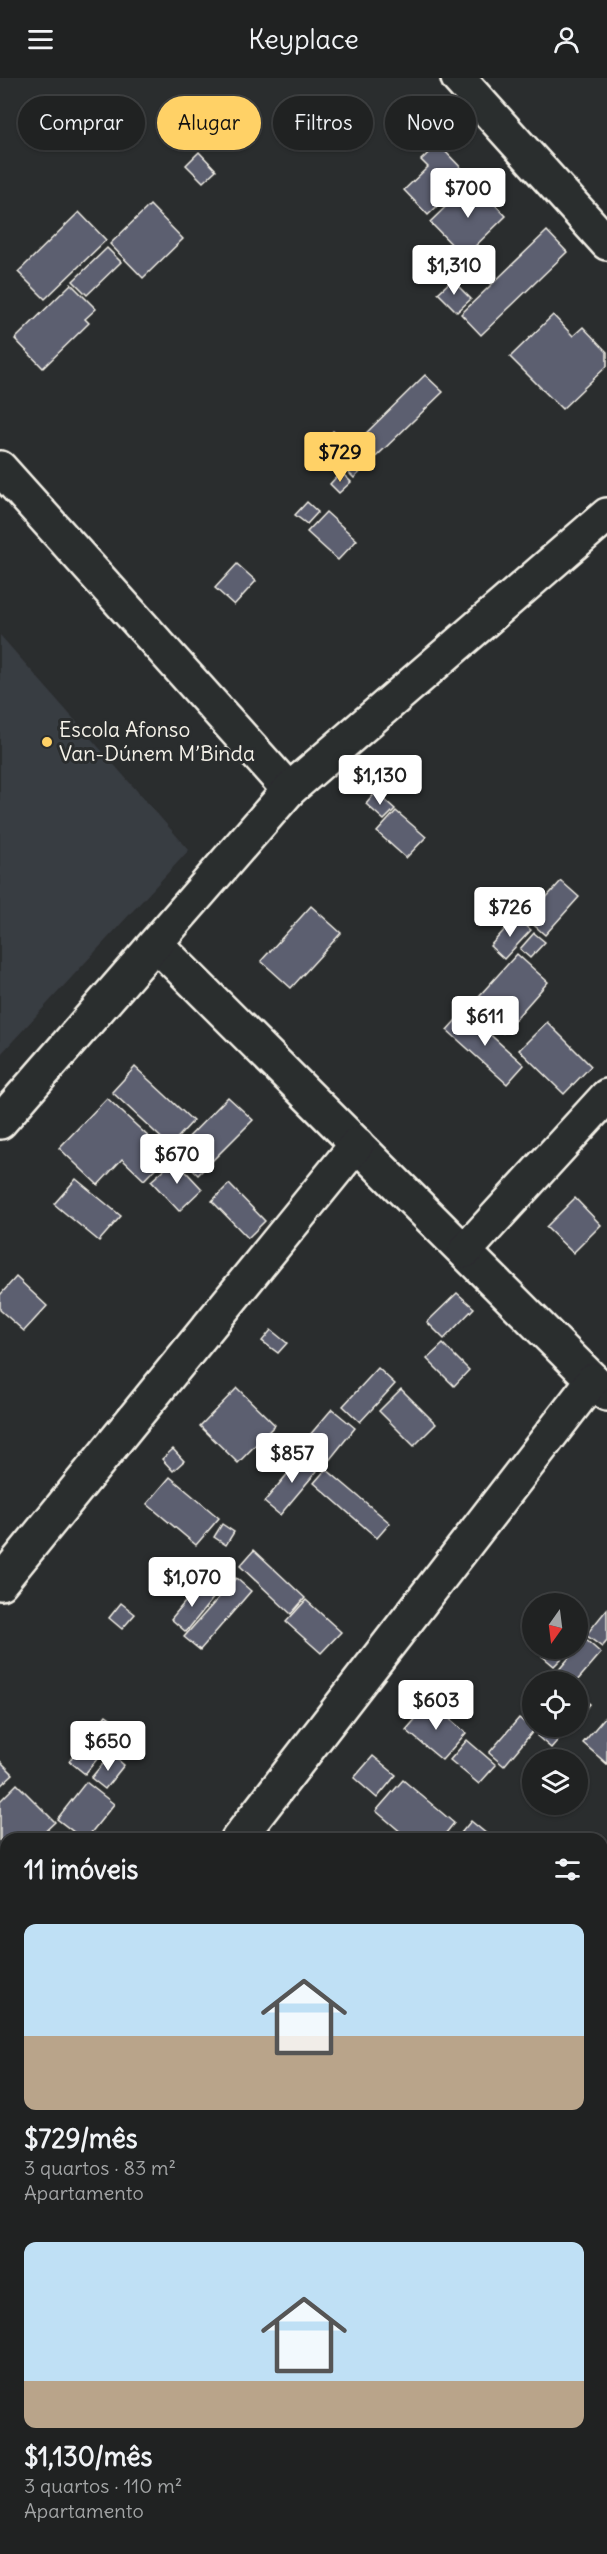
<!DOCTYPE html>
<html lang="pt">
<head>
<meta charset="utf-8">
<style>
  :root { --surface:#202222; --page:#2d2f2f; --text:#f1f3f6; --muted:#a2a4a5; --line:#3d3f40; --accent:#ffd166 }
  body { margin:0; font-family:Delius,sans-serif; background:var(--page); color:var(--text); height:100vh; display:flex; flex-direction:column; font-size:22px; white-space:nowrap }
  * { box-sizing:border-box; margin:0 }
  p { font-size:20px; color:var(--muted) }
  .icon { flex:none; width:33px; height:33px; fill:none; stroke:currentColor; stroke-width:2; stroke-linecap:round; stroke-linejoin:round }
  .map { position:relative; flex:1; overflow:hidden }
  .panel { position:absolute; left:0px; top:1755px; width:608px; height:722px; display:flex; flex-direction:column; background:var(--surface); border-radius:18px 18px 0 0; box-shadow:0 2px 4px #0004,0 0 0 2px var(--line) }
  .panel>* { flex:none }
  .banner { position:absolute; left:18px; top:18px; width:572px; height:54px; display:flex; gap:12px }
  .needle { width:39px; rotate:194deg }
  .tools { position:absolute; left:522px; top:1515px; display:grid; gap:12px }
  .tools a { display:grid; place-items:center; width:66px; height:66px; border-radius:50%; background:var(--surface); box-shadow:0 2px 4px #0004,0 0 0 2px var(--line); font-size:30px }
  .price { position:absolute; translate:-50% -51px; padding:0 14px; border-radius:6px; background:#fff; color:#222; font-size:20px; line-height:39px; filter:drop-shadow(0 2px 3px #0008) }
  .price::after { content:''; position:absolute; left:50%; top:36px; width:18px; height:14px; margin-left:-9px; background:inherit; clip-path:polygon(0 0,100% 0,50% 100%) }
  .price.active { background:var(--accent); color:#111 }
  ul { padding:0; list-style:none }
  li { display:grid; align-content:center; gap:12px; height:318px; padding:0 24px }
  li span { display:grid; place-items:center; height:186px; border-radius:12px; color:#555 }
  li>.icon { margin-inline-start:auto }
  span .icon { width:108px; height:108px; fill:#fffc; stroke-width:1 }
  li b { font-size:26px }
  h2 { display:flex; justify-content:space-between; align-items:center; height:72px; padding:0 24px; font-size:26px }
  .pill { padding:0 21px; border-radius:27px; background:var(--surface); box-shadow:0 2px 4px #0004,0 0 0 2px var(--line); font-size:21px; line-height:54px }
  .pill.active { background:var(--accent); color:#111 }
  header { display:flex; justify-content:space-between; align-items:center; height:78px; padding:0 24px; background:var(--surface); font-size:27px; font-weight:600 }
  .map>svg:first-child { display:block }
</style>
</head>
<body>
<header><svg class="icon" aria-label="menu" viewBox="0 0 24 24"><path d="M4 6h16M4 12h16M4 18h16"/></svg>Keyplace<svg class="icon" aria-label="person" viewBox="0 0 24 24"><circle cx="12" cy="8" r="4"/><path d="M4 21q1-7 8-7t8 7"/></svg></header>
<div class="map">
<svg width="607" height="2476" viewBox="0 0 607 2476">
  <rect width="100%" height="100%" fill="#2a2d2e"/>
  <filter id="ink" filterUnits="userSpaceOnUse"><feTurbulence type="fractalNoise" baseFrequency=".0167" numOctaves="2"/><feDisplacementMap in="SourceGraphic" scale="12" xChannelSelector="R" yChannelSelector="G"/><feConvolveMatrix kernelMatrix="1 2 1 2 8 2 1 2 1" color-interpolation-filters="sRGB"/></filter>
  <g filter="url(#ink)">
    <polygon fill="#393c42" points="0,557 189,772 0,977"/>
    <g fill="#5c5e70" stroke="#f4f1e8" stroke-width="1.5">
      <polygon points="438,66 469,98 428,137 404,112 428,89 421,82"/>
      <polygon points="199,74 216,92 203,104 186,87"/>
      <polygon points="472,103 506,138 464,179 430,144"/>
      <polygon points="150,127 183,161 143,200 110,166"/>
      <polygon points="79,134 106,162 45,221 18,194"/>
      <polygon points="547,153 567,174 481,257 461,236"/>
      <polygon points="107,170 121,184 87,217 73,203"/>
      <polygon points="452,202 471,221 457,234 438,215"/>
      <polygon points="71,206 96,231 85,241 89,245 43,290 15,261"/>
      <polygon points="553,237 573,258 583,249 607,274 607,288 562,331 510,279"/>
      <polygon points="425,297 443,314 354,400 344,390 362,373 355,366"/>
      <polygon points="333,353 353,372 338,388 318,370"/>
      <polygon points="341,394 351,404 339,415 330,406"/>
      <polygon points="307,424 318,434 307,446 295,437"/>
      <polygon points="326,434 357,462 338,482 307,454"/>
      <polygon points="237,486 256,503 234,527 215,510"/>
      <polygon points="376,714 395,731 384,742 366,726"/>
      <polygon points="396,733 426,759 406,780 377,754"/>
      <polygon points="561,803 579,819 545,857 527,841"/>
      <polygon points="311,828 341,855 291,910 261,883"/>
      <polygon points="516,839 531,852 504,881 490,868"/>
      <polygon points="534,855 545,864 530,880 520,871"/>
      <polygon points="517,876 548,904 503,955 471,927"/>
      <polygon points="464,933 524,987 507,1006 447,952"/>
      <polygon points="547,944 591,988 564,1016 519,972"/>
      <polygon points="135,989 193,1043 170,1068 112,1014"/>
      <polygon points="228,1019 253,1042 198,1097 174,1074"/>
      <polygon points="107,1020 168,1077 144,1102 122,1081 98,1107 59,1070"/>
      <polygon points="175,1082 202,1111 179,1133 151,1103"/>
      <polygon points="76,1101 121,1138 99,1163 54,1126"/>
      <polygon points="229,1106 265,1143 248,1160 212,1123"/>
      <polygon points="575,1120 601,1147 573,1175 546,1149"/>
      <polygon points="16,1199 47,1228 24,1253 0,1232 0,1217"/>
      <polygon points="457,1215 474,1230 444,1261 427,1244"/>
      <polygon points="271,1252 287,1265 278,1275 262,1263"/>
      <polygon points="443,1266 469,1292 454,1308 427,1281"/>
      <polygon points="378,1290 395,1306 360,1344 343,1328"/>
      <polygon points="237,1310 275,1347 238,1385 200,1348"/>
      <polygon points="401,1311 436,1346 414,1368 379,1333"/>
      <polygon points="332,1331 355,1350 327,1385 303,1365"/>
      <polygon points="173,1371 184,1383 173,1393 162,1381"/>
      <polygon points="305,1375 321,1388 280,1437 264,1424"/>
      <polygon points="326,1391 390,1445 377,1460 314,1405"/>
      <polygon points="170,1399 219,1440 196,1467 147,1426"/>
      <polygon points="222,1446 234,1454 226,1467 214,1459"/>
      <polygon points="254,1472 305,1520 291,1536 240,1488"/>
      <polygon points="236,1500 251,1513 200,1572 184,1559"/>
      <polygon points="199,1507 214,1519 186,1554 171,1541"/>
      <polygon points="306,1522 341,1554 321,1575 286,1544"/>
      <polygon points="121,1525 135,1536 122,1551 109,1540"/>
      <polygon points="607,1531 607,1563 602,1569 586,1557"/>
      <polygon points="585,1561 601,1575 576,1604 568,1604 557,1594"/>
      <polygon points="549,1570 555,1570 563,1579 554,1588 542,1578"/>
      <polygon points="578,1616 590,1626 578,1640"/>
      <polygon points="430,1624 466,1655 442,1682 406,1652"/>
      <polygon points="106,1637 123,1649 85,1696 69,1683"/>
      <polygon points="606,1638 607,1639 607,1686 583,1665"/>
      <polygon points="519,1640 534,1652 504,1688 489,1675"/>
      <polygon points="545,1648 570,1648 551,1670 537,1658"/>
      <polygon points="467,1662 496,1687 479,1706 450,1682"/>
      <polygon points="111,1676 124,1687 105,1711 91,1700"/>
      <polygon points="373,1678 396,1697 377,1720 354,1700"/>
      <polygon points="0,1683 13,1696 0,1708"/>
      <polygon points="403,1702 454,1745 441,1761 409,1761 376,1733"/>
      <polygon points="86,1704 114,1726 86,1761 83,1761 57,1741"/>
      <polygon points="17,1706 55,1744 37,1761 6,1761 6,1848 0,1853 0,1723"/>
      <polygon points="471,1743 493,1761 456,1761"/>
      <polygon points="607,1936 607,1955 602,1950 602,1942"/>
      <polygon points="603,1965 607,1968 607,2004 602,2011"/>
      <polygon points="603,2026 607,2029 607,2065 602,2072"/>
      <polygon points="602,2079 607,2083 607,2090 602,2096"/>
      <polygon points="0,2157 6,2163 6,2187 0,2181"/>
      <polygon points="6,2200 6,2240 0,2234 0,2206"/>
      <polygon points="105,2470 127,2470 122,2476 110,2476"/>
      <polygon points="138,2470 209,2470 209,2471 203,2476 139,2476 136,2472"/>
      <polygon points="266,2470 287,2470 281,2476 272,2476"/>
    </g>
    <g fill="none" stroke-linecap="round" stroke-linejoin="round">
      <g stroke="#f4f1e8" stroke-width="38">
        <g id="minor">
          <polyline points="458,0 607,165"/>
          <polyline points="0,390 289,712"/>
          <polyline points="156,866 607,1316"/>
          <polyline points="0,1044 289,712 607,437"/>
          <polyline points="465,1173 607,1018"/>
          <polyline points="0,1505 357,1066"/>
          <polyline points="238,1761 593,1302"/>
          <polyline points="602,1810 607,1803"/>
          <polyline points="0,1929 6,1935"/>
          <polyline points="602,2273 607,2266"/>
          <polyline points="0,2442 6,2448"/>
          <polyline points="29,2470 34,2476"/>
          <polyline points="557,2470 562,2476"/>
        </g>
      </g>
      <use href="#minor" stroke="#2a2d2e" stroke-width="33"/>
    </g>
  </g>
  <circle fill="#ffd166" stroke="#2a2d2e" stroke-width="2" cx="47" cy="664" r="6"/>
  <g text-anchor="middle" stroke-width="6" stroke-linejoin="round" paint-order="stroke">
    <g font-size="21" fill="#f4f1e8" stroke="#2a2d2e" text-anchor="start">
      <text x="59" y="659">Escola Afonso<tspan x="59" dy="24">Van-Dúnem M’Binda</tspan></text>
    </g>
  </g>
</svg>
<div class="tools">
<a><svg class="needle" viewBox="-14 -14 28 28"><path d="M0-13l5 13h-10z" fill="#e53935"/><path d="M0 13l5-13h-10z" fill="#a2a4a5"/></svg></a>
<a><svg class="icon" aria-label="locate" viewBox="0 0 24 24"><circle cx="12" cy="12" r="6"/><path d="M12 2v4M12 18v4M2 12h4M18 12h4"/></svg></a>
<a><svg class="icon" aria-label="layers" viewBox="0 0 24 24"><path d="M12 4l9 5-9 5-9-5zM3 14l9 5 9-5"/></svg></a>
</div>
<b class="price" style="left:468px;top:141px">$700</b>
<b class="price" style="left:454px;top:218px">$1,310</b>
<b class="price active" style="left:340px;top:405px">$729</b>
<b class="price" style="left:380px;top:728px">$1,130</b>
<b class="price" style="left:510px;top:860px">$726</b>
<b class="price" style="left:485px;top:969px">$611</b>
<b class="price" style="left:177px;top:1107px">$670</b>
<b class="price" style="left:292px;top:1406px">$857</b>
<b class="price" style="left:192px;top:1530px">$1,070</b>
<b class="price" style="left:436px;top:1653px">$603</b>
<b class="price" style="left:108px;top:1694px">$650</b>
<div class="banner">
<a class="pill">Comprar</a>
<a class="pill active">Alugar</a>
<a class="pill">Filtros</a>
<a class="pill">Novo</a>
</div>
<section class="panel">
<h2>11 imóveis<svg class="icon" aria-label="filters" viewBox="0 0 24 24"><path d="M4 7h16M4 17h16"/><circle cx="9" cy="7" r="2"/><circle cx="15" cy="17" r="2"/></svg></h2>
<ul>
<li><span style="background:linear-gradient(#bfe0f5 60%,#b9a48a 0)"><svg class="icon" aria-label="home" viewBox="0 0 24 24"><path d="M3 11l9-7 9 7M6 9v11h12V9"/></svg></span><div><b>$729/mês</b><p>3 quartos · 83 m²</p><p>Apartamento</p></div></li>
<li><span style="background:linear-gradient(#bfe0f5 75%,#b9a48a 0)"><svg class="icon" aria-label="home" viewBox="0 0 24 24"><path d="M3 11l9-7 9 7M6 9v11h12V9"/></svg></span><div><b>$1,130/mês</b><p>3 quartos · 110 m²</p><p>Apartamento</p></div></li>
</ul>
</section>
</div>
</body>
</html>
